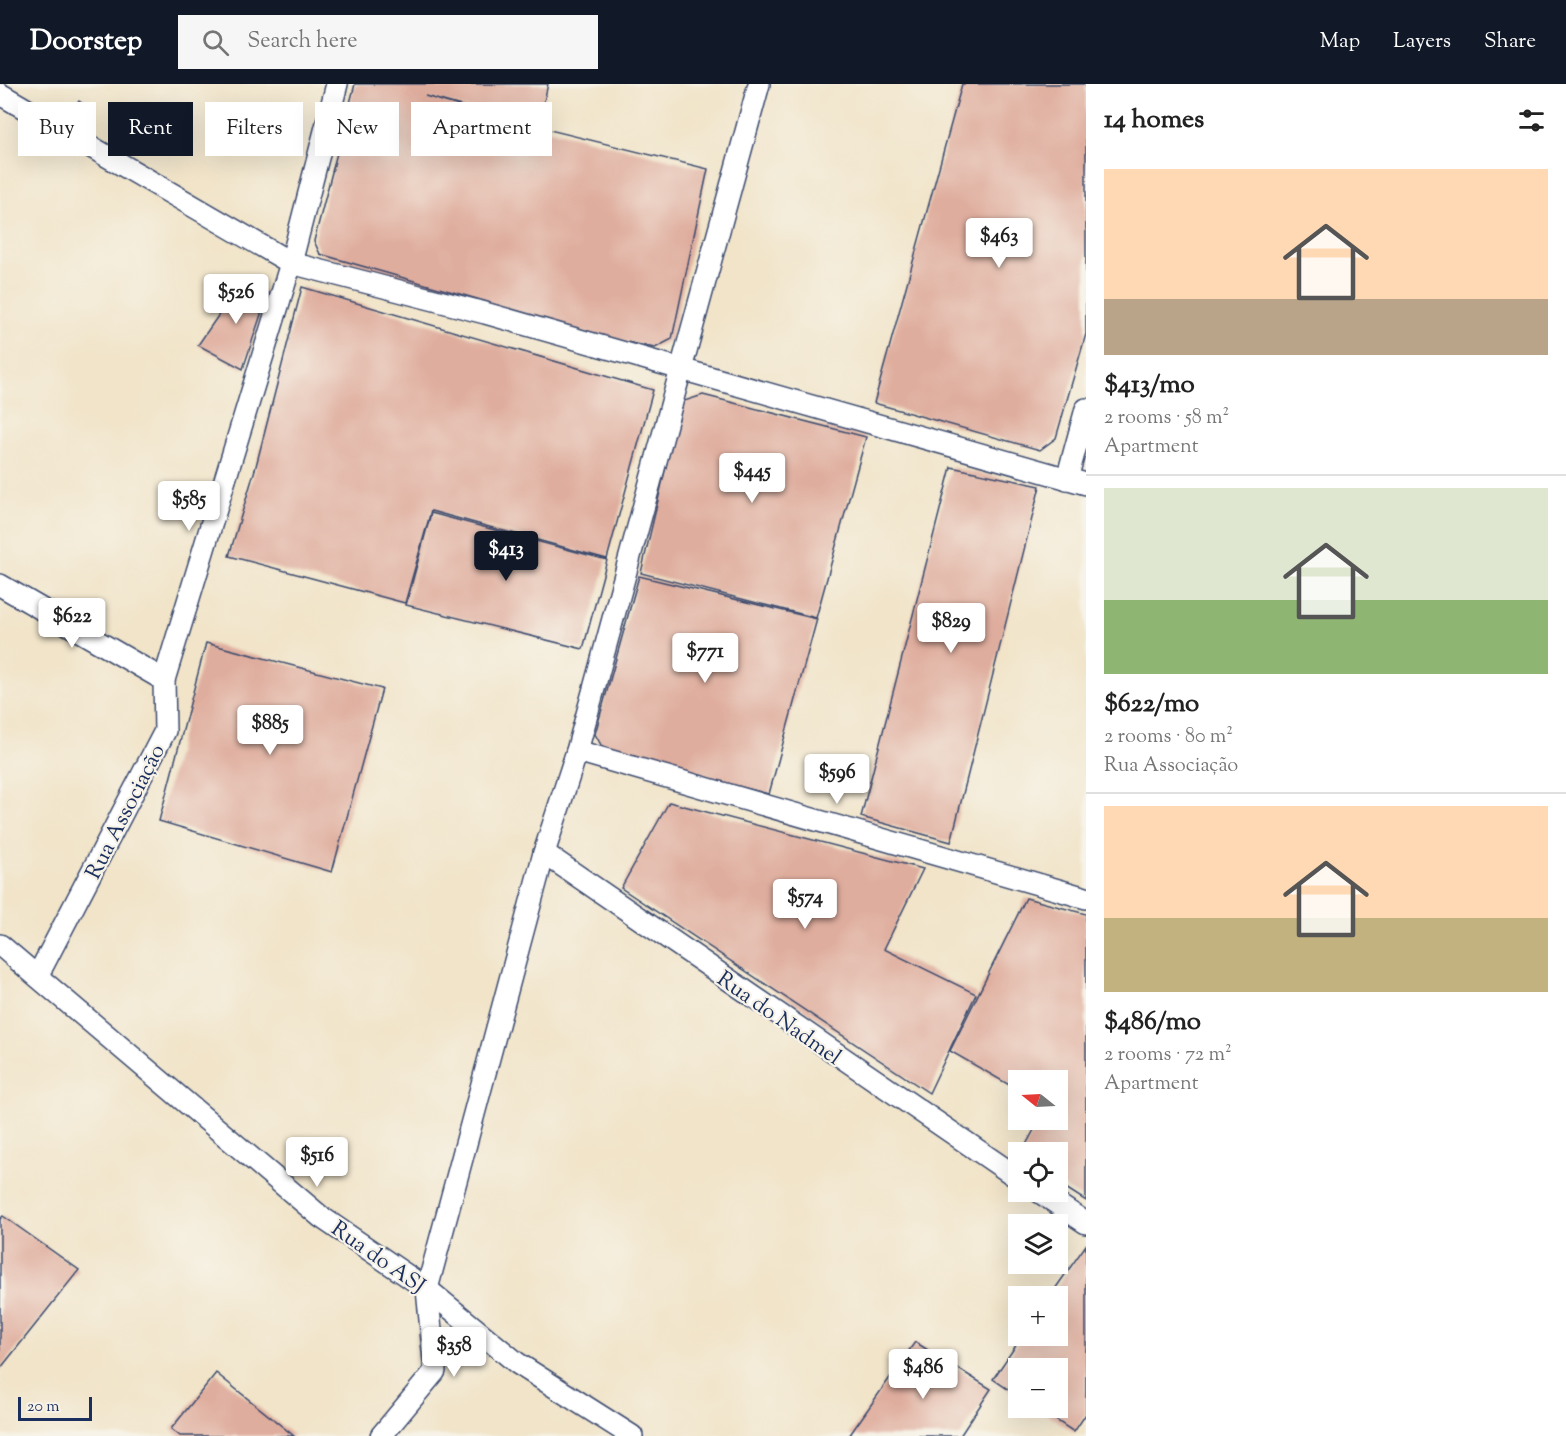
<!DOCTYPE html>
<html lang="en">
<head>
<meta charset="utf-8">
<style>
  :root { --surface:#fff; --page:#f6f6f6; --text:#222; --muted:#767676; --line:#e0e0e0; --accent:#111827 }
  body { margin:0; font-family:"Sorts Mill Goudy",serif; background:var(--page); color:var(--text); height:100vh; display:flex; flex-direction:column; font-size:22px; white-space:nowrap }
  * { box-sizing:border-box; margin:0 }
  p { font-size:20px; color:var(--muted) }
  .icon { flex:none; width:33px; height:33px; fill:none; stroke:currentColor; stroke-width:2; stroke-linecap:round; stroke-linejoin:round }
  .map { position:relative; flex:1; overflow:hidden }
  .details { display:flex; flex-direction:column; background:var(--surface); width:480px }
  .details>* { flex:none }
  .hud { position:absolute; left:18px; top:18px; width:570px; height:54px; display:flex; gap:12px }
  .needle { width:39px; rotate:288deg }
  .controls { position:absolute; left:1008px; top:986px; display:grid; gap:12px }
  .controls a { display:grid; place-items:center; width:60px; height:60px; border-radius:0px; background:var(--surface); box-shadow:0 6px 24px #0002; font-size:30px }
  .scale { position:absolute; left:18px; bottom:15px; width:74px; box-sizing:border-box; padding-left:6px; border:3px solid #1b2f5e; border-top:0; font-size:16px; line-height:21px; white-space:nowrap; color:#1b2f5e; -webkit-text-stroke:4px #f7f3e8; paint-order:stroke }
  .price { position:absolute; translate:-50% -51px; padding:0 14px; border-radius:6px; background:#fff; color:#222; font-size:20px; line-height:39px; filter:drop-shadow(0 2px 3px #0008) }
  .price::after { content:''; position:absolute; left:50%; top:36px; width:18px; height:14px; margin-left:-9px; background:inherit; clip-path:polygon(0 0,100% 0,50% 100%) }
  .price.active { background:var(--accent); color:#fff }
  ul { padding:0; list-style:none }
  li { display:grid; align-content:center; gap:12px; height:318px; padding:0 18px }
  li+li { border-top:2px solid var(--line) }
  li span { display:grid; place-items:center; height:186px; border-radius:0px; color:#555 }
  li>.icon { margin-inline-start:auto }
  span .icon { width:108px; height:108px; fill:#fffc; stroke-width:1 }
  li b { font-size:26px }
  h2 { display:flex; justify-content:space-between; align-items:center; height:72px; padding:0 18px; font-size:26px }
  .pill { padding:0 21px; border-radius:0px; background:var(--surface); box-shadow:0 6px 24px #0002; font-size:21px; line-height:54px }
  .pill.active { background:var(--accent); color:#fff }
  header { display:flex; align-items:center; gap:36px; box-sizing:border-box; height:84px; padding:0 30px; background:var(--accent); color:#fff }
  header strong { font-size:28px }
  nav { display:flex; gap:33px; margin-inline-start:auto; font-size:21px }
  .search { width:420px; height:54px; background:var(--page); display:flex; align-items:center; gap:15px; box-sizing:border-box; padding:0 21px; border-radius:0px; color:var(--muted); font-size:22px }
  main { display:flex; flex:1; min-height:0 }
  .map>svg:first-child { display:block }
</style>
</head>
<body>
<header>
<strong>Doorstep</strong>
<div class="search"><svg class="icon" aria-label="search" viewBox="0 0 24 24"><circle cx="10" cy="10" r="6"/><path d="M15 15l6 6"/></svg>Search here</div>
<nav><a>Map</a><a>Layers</a><a>Share</a></nav>
</header>
<main>
<div class="map">
<svg width="1086" height="1352" viewBox="0 0 1086 1352">
  <rect width="100%" height="100%" fill="#f7f3e8"/>
  <filter id="ink" filterUnits="userSpaceOnUse"><feTurbulence type="fractalNoise" baseFrequency=".0167" numOctaves="2"/><feDisplacementMap in="SourceGraphic" scale="12" xChannelSelector="R" yChannelSelector="G"/><feConvolveMatrix kernelMatrix="1 2 1 2 8 2 1 2 1" color-interpolation-filters="sRGB"/></filter>
  <filter id="wash" filterUnits="userSpaceOnUse"><feTurbulence type="fractalNoise" baseFrequency=".008" numOctaves="4" result="noise"/><feDisplacementMap in="SourceGraphic" scale="24" xChannelSelector="R" yChannelSelector="G"/><feGaussianBlur stdDeviation="1.35" result="paint"/><feColorMatrix in="noise" values="0 0 0 0 0 0 0 0 0 0 0 0 0 0 0 0 0 1.4 0 .05"/><feComposite in="paint" operator="in"/></filter>
  <g filter="url(#wash)">
    <rect width="100%" height="100%" fill="#f1e4c9"/>
    <g id="blocks">
      <g fill="#dfad9e">
        <polygon points="355,0 548,0 538,43 425,12 537,45 538,43 708,85 672,255 655,264 485,229 488,218 320,170 314,157"/>
        <polygon points="962,0 1086,0 1086,250 1056,354 1040,366 874,319"/>
        <polygon points="79,17 95,28 84,43 69,32"/>
        <polygon points="244,194 268,209 243,285 198,261"/>
        <polygon points="302,203 653,306 607,475 431,427 405,519 229,472 256,382"/>
        <polygon points="703,311 866,353 816,534 641,489 681,318"/>
        <polygon points="951,383 1040,402 951,758 861,733"/>
        <polygon points="431,429 607,476 583,565 406,521"/>
        <polygon points="639,492 817,535 769,710 605,668 595,650"/>
        <polygon points="206,559 382,605 332,788 159,737"/>
        <polygon points="669,718 923,785 884,865 976,910 929,1009 621,804"/>
        <polygon points="1026,814 1086,830 1086,1117 1058,1099 1058,1068 1022,1068 1040,1035 1058,1035 1058,996 1018,996 1018,1006 950,967"/>
        <polygon points="3,1132 79,1186 0,1285 0,1135"/>
        <polygon points="1086,1161 1086,1330 1074,1348 1036,1323 1058,1323 1058,1284 1018,1284 1018,1312 993,1295 1023,1251 1058,1251 1058,1212 1050,1212"/>
        <polygon points="915,1258 991,1305 960,1352 849,1352"/>
        <polygon points="216,1289 294,1352 180,1352 171,1345"/>
      </g>
    </g>
  </g>
  <g filter="url(#ink)">
    <use href="#blocks" fill-opacity="0" stroke="#3b4a6e" stroke-width="1.5"/>
    <g fill="none" stroke-linecap="round" stroke-linejoin="round">
      <g stroke="#3b4a6e" stroke-width="24">
        <g id="minor">
          <polyline points="759,0 681,285 1086,400"/>
          <polyline points="0,10 291,179 485,229 681,285 577,667 544,769 427,1205 435,1287 381,1352"/>
          <polyline points="1067,395 1086,325"/>
          <polyline points="0,501 164,596"/>
          <polyline points="577,667 1086,814"/>
          <polyline points="544,769 1018,1094"/>
          <polyline points="0,861 321,1133 427,1205 517,1279 632,1352"/>
          <polyline points="38,891 165,647 164,596 291,179 337,0"/>
          <polyline points="1038,1107 1086,1139"/>
        </g>
      </g>
      <use href="#minor" stroke="#fff" stroke-width="21"/>
    </g>
  </g>
  <g text-anchor="middle" stroke-width="4.5" stroke-linejoin="round" paint-order="stroke">
    <g font-size="22" fill="#1b2f5e" stroke="#f7f3e8">
      <text transform="translate(124 727) rotate(-63)" y="8">Rua Associação</text>
      <text transform="translate(780 933) rotate(35)" y="8">Rua do Nadmel</text>
      <text transform="translate(379 1172) rotate(35)" y="8">Rua do ASJ</text>
    </g>
  </g>
</svg>
<div class="controls">
<a><svg class="needle" viewBox="-14 -14 28 28"><path d="M0-13l5 13h-10z" fill="#e53935"/><path d="M0 13l5-13h-10z" fill="#767676"/></svg></a>
<a><svg class="icon" aria-label="locate" viewBox="0 0 24 24"><circle cx="12" cy="12" r="6"/><path d="M12 2v4M12 18v4M2 12h4M18 12h4"/></svg></a>
<a><svg class="icon" aria-label="layers" viewBox="0 0 24 24"><path d="M12 4l9 5-9 5-9-5zM3 14l9 5 9-5"/></svg></a>
<a>+</a>
<a>−</a>
</div>
<div class="scale">20 m</div>
<b class="price" style="left:999px;top:185px">$463</b>
<b class="price" style="left:236px;top:241px">$526</b>
<b class="price" style="left:752px;top:420px">$445</b>
<b class="price" style="left:189px;top:448px">$585</b>
<b class="price active" style="left:506px;top:498px">$413</b>
<b class="price" style="left:72px;top:565px">$622</b>
<b class="price" style="left:951px;top:570px">$829</b>
<b class="price" style="left:705px;top:600px">$771</b>
<b class="price" style="left:270px;top:672px">$885</b>
<b class="price" style="left:837px;top:721px">$596</b>
<b class="price" style="left:805px;top:846px">$574</b>
<b class="price" style="left:317px;top:1104px">$516</b>
<b class="price" style="left:454px;top:1294px">$358</b>
<b class="price" style="left:923px;top:1316px">$486</b>
<div class="hud">
<a class="pill">Buy</a>
<a class="pill active">Rent</a>
<a class="pill">Filters</a>
<a class="pill">New</a>
<a class="pill">Apartment</a>
</div>
</div>
<section class="details">
<h2>14 homes<svg class="icon" aria-label="filters" viewBox="0 0 24 24"><path d="M4 7h16M4 17h16"/><circle cx="9" cy="7" r="2"/><circle cx="15" cy="17" r="2"/></svg></h2>
<ul>
<li><span style="background:linear-gradient(#ffd9b3 70%,#b9a48a 0)"><svg class="icon" aria-label="home" viewBox="0 0 24 24"><path d="M3 11l9-7 9 7M6 9v11h12V9"/></svg></span><div><b>$413/mo</b><p>2 rooms · 58 m²</p><p>Apartment</p></div></li>
<li><span style="background:linear-gradient(#dfe7d0 60%,#8fb573 0)"><svg class="icon" aria-label="home" viewBox="0 0 24 24"><path d="M3 11l9-7 9 7M6 9v11h12V9"/></svg></span><div><b>$622/mo</b><p>2 rooms · 80 m²</p><p>Rua Associação</p></div></li>
<li><span style="background:linear-gradient(#ffd9b3 60%,#c2b280 0)"><svg class="icon" aria-label="home" viewBox="0 0 24 24"><path d="M3 11l9-7 9 7M6 9v11h12V9"/></svg></span><div><b>$486/mo</b><p>2 rooms · 72 m²</p><p>Apartment</p></div></li>
</ul>
</section>
</main>
</body>
</html>
